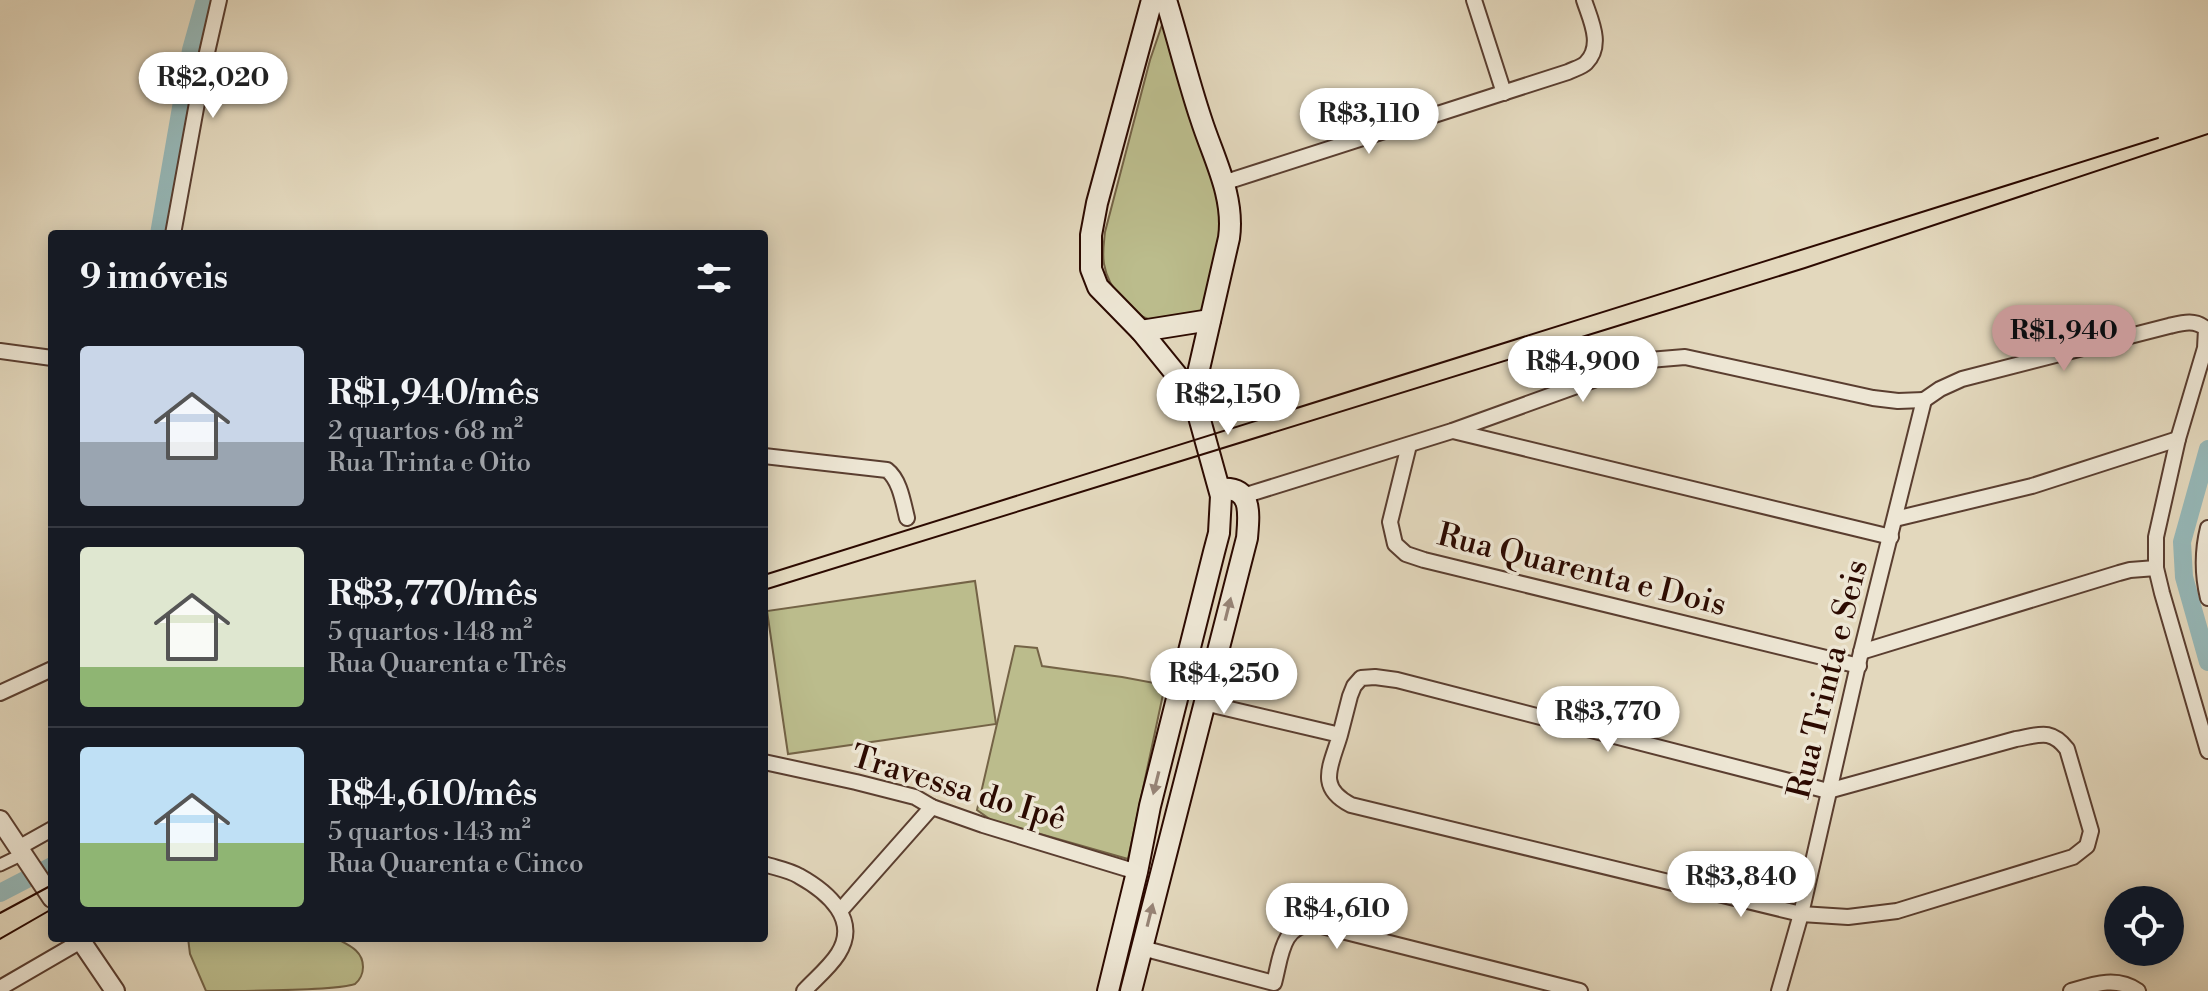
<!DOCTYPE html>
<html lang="pt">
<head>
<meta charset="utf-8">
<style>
  :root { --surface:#171b24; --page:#242831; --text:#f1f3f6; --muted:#9ea1a6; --line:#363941; --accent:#c59692 }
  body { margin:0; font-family:"Libre Bodoni",serif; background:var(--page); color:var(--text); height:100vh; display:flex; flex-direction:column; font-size:30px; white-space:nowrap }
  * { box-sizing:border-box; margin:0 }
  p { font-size:26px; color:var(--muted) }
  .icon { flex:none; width:44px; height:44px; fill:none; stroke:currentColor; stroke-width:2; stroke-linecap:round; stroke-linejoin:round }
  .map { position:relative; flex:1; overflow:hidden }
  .sheet { position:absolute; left:48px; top:230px; width:720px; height:712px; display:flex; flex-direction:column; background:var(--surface); border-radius:8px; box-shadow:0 4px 20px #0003 }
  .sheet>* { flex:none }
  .controls { position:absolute; left:2104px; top:886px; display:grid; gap:16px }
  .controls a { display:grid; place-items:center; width:80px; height:80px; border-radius:50%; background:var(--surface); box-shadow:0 4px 20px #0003; font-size:40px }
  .price { position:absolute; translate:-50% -68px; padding:0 18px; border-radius:28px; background:#fff; color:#222; font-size:26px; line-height:52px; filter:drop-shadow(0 2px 4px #0008) }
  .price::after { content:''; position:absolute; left:50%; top:48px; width:24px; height:18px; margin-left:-12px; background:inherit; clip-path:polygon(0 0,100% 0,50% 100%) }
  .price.active { background:var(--accent); color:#111 }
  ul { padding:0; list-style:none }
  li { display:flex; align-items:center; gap:24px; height:200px; padding:0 32px }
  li+li { border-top:2px solid var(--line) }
  li span { display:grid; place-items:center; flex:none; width:224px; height:160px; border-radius:8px; color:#555 }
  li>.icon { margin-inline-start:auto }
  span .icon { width:96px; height:96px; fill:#fffc; stroke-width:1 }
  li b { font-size:34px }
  h2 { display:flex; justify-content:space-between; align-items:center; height:96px; padding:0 32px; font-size:34px }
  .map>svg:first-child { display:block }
</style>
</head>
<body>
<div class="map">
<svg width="2208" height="991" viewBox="0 0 2208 991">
  <rect width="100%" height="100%" fill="#e3d8bd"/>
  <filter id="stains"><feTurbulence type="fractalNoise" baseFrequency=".0025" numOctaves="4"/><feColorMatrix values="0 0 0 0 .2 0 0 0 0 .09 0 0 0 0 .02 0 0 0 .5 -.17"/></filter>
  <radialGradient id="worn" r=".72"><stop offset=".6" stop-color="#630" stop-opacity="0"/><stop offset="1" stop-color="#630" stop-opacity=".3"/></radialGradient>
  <g fill="#bbbc8c" stroke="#746346" stroke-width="2">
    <path d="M1164,19L1227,222L1202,315C1188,317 1171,323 1157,321C1132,318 1108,288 1104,264C1102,253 1104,242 1105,232L1150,60Z"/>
    <polygon points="975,581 996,724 788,754 767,611"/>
    <polygon points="1015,646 1037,648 1042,666 1122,677 1165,685 1128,859 991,820 977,810"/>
    <path d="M188,938H335C348,945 363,950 363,967C363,973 360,980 355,984C335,991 236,991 206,991L190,954Z"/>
  </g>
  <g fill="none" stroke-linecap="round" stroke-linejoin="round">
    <g stroke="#96b8b8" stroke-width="18">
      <polyline points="159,234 191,50 205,0"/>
      <polyline points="2208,449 2182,542 2184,577 2208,662"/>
      <polyline points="0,893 52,866"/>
    </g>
    <g stroke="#5a3e30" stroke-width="15">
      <polyline id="pedestrian" points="0,865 23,854"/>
    </g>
    <g stroke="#5a3e30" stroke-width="18">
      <g id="minor">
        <polyline points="1474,0 1504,93"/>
        <path d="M1223,183L1568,72C1574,69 1582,67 1586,63C1604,45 1590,19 1584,0"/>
        <polyline points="173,234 203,70 219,0"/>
        <polyline points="0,351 52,358"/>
        <path d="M1924,400L1940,389L1962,379L2169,326C2182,323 2195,319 2206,329L2205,348L2178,439L2156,537V568L2162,593L2208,751"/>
        <polyline points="1453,431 1891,537"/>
        <polyline points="1409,445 1390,522 1395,544 1406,554 1424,560 1859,666"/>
        <path d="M764,456L887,470C900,480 903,502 907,518"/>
        <polyline points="1243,496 1452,431 1649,360 1685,357 1873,398 1898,401 1924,400"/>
        <polyline points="1895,519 2032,486 2178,439"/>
        <path d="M2208,528C2202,552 2202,573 2208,598"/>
        <polyline points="1861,652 2119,573 2130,570 2156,568"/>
        <polyline points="0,693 52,669"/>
        <path d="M1204,703L1340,735L1350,696L1354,686L1361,678L1375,677L1397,680L1828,791L2016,739C2039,735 2051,728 2067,749L2091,831L2087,846L2073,857L1897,911L1848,917L1801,914L1351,805C1316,787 1331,766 1340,735"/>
        <polyline points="764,762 856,782 915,797 932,807 983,825 1137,872"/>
        <polyline points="18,848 52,829"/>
        <path d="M764,864C776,868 789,870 799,876C828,892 860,920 838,954C829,968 814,980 804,991"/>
        <polyline points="840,911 932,807"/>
        <path d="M1142,948L1274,983C1281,958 1281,924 1314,924L1580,991"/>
        <polyline points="0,988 81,941"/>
        <polyline points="1779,991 1801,914 1861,652 1924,400"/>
        <path d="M2071,991C2094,984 2117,976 2138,991"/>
      </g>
    </g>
    <g stroke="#5a3e30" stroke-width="22">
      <g id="tertiary">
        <polyline points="0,820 52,898"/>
        <polyline points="79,938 115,991"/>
      </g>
    </g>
    <g stroke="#2c0a01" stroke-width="24">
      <g id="secondary">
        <polyline points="1152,0 1097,203 1091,235 1091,269 1098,287 1141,331 1193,395"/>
        <polyline points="1141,331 1210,320"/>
        <path d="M1108,991L1137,872L1150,806L1214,552L1219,533L1221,496L1193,395L1229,238C1235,196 1213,157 1201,119C1188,80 1178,39 1166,0"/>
        <path d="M1131,991L1247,538C1249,514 1253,486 1220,489"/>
      </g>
    </g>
    <use href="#pedestrian" stroke="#ede6d4" stroke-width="11"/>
    <use href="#minor" stroke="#ede6d4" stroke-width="14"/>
    <use href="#tertiary" stroke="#ede6d4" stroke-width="18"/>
    <use href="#secondary" stroke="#ede6d4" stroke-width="20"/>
    <g stroke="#2c0a01" stroke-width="2">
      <polyline points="764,575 2158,138"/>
      <polyline points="764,590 1805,268 2208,134"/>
      <polyline points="0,913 52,885"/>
      <polyline points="0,939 52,909"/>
    </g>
  </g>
  <defs><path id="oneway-solid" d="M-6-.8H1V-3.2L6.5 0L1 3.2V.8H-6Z" transform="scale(2)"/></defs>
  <g fill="#968375">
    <use href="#oneway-solid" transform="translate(1228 609) rotate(-76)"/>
    <use href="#oneway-solid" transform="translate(1156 783) rotate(104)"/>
    <use href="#oneway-solid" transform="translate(1150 915) rotate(-76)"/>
  </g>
  <g text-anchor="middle" stroke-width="7" stroke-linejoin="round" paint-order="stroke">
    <g font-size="32" fill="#2c0a01" stroke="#ede6d4">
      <text transform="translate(1582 569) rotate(14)" y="11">Rua Quarenta e Dois</text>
      <text transform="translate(1827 679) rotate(-76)" y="11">Rua Trinta e Seis</text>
      <text transform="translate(959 787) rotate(17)" y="11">Travessa do Ipê</text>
    </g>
  </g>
  <rect width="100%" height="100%" filter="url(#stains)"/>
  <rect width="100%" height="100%" fill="url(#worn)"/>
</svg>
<div class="controls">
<a><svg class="icon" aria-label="locate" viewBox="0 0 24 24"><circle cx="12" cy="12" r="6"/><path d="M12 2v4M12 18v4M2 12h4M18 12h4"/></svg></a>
</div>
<b class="price" style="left:213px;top:120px">R$2,020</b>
<b class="price" style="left:1369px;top:156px">R$3,110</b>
<b class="price active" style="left:2064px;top:373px">R$1,940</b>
<b class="price" style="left:1583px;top:404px">R$4,900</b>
<b class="price" style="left:1228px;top:437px">R$2,150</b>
<b class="price" style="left:1224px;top:716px">R$4,250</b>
<b class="price" style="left:1608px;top:754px">R$3,770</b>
<b class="price" style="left:1741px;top:919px">R$3,840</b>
<b class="price" style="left:1337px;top:951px">R$4,610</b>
<section class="sheet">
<h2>9 imóveis<svg class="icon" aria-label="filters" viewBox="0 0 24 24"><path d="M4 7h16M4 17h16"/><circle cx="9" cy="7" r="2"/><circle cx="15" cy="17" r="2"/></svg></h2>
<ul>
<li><span style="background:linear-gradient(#c9d6e8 60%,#9aa5b1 0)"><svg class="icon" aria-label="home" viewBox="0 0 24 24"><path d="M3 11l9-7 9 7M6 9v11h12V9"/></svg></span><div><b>R$1,940/mês</b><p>2 quartos · 68 m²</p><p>Rua Trinta e Oito</p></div></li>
<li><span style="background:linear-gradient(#dfe7d0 75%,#8fb573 0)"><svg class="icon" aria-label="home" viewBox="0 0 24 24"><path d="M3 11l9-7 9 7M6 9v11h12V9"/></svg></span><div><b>R$3,770/mês</b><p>5 quartos · 148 m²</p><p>Rua Quarenta e Três</p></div></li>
<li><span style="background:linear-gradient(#bfe0f5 60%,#8fb573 0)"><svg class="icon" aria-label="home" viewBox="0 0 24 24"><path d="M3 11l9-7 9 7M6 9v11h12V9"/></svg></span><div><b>R$4,610/mês</b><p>5 quartos · 143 m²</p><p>Rua Quarenta e Cinco</p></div></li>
</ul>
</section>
</div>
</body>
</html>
